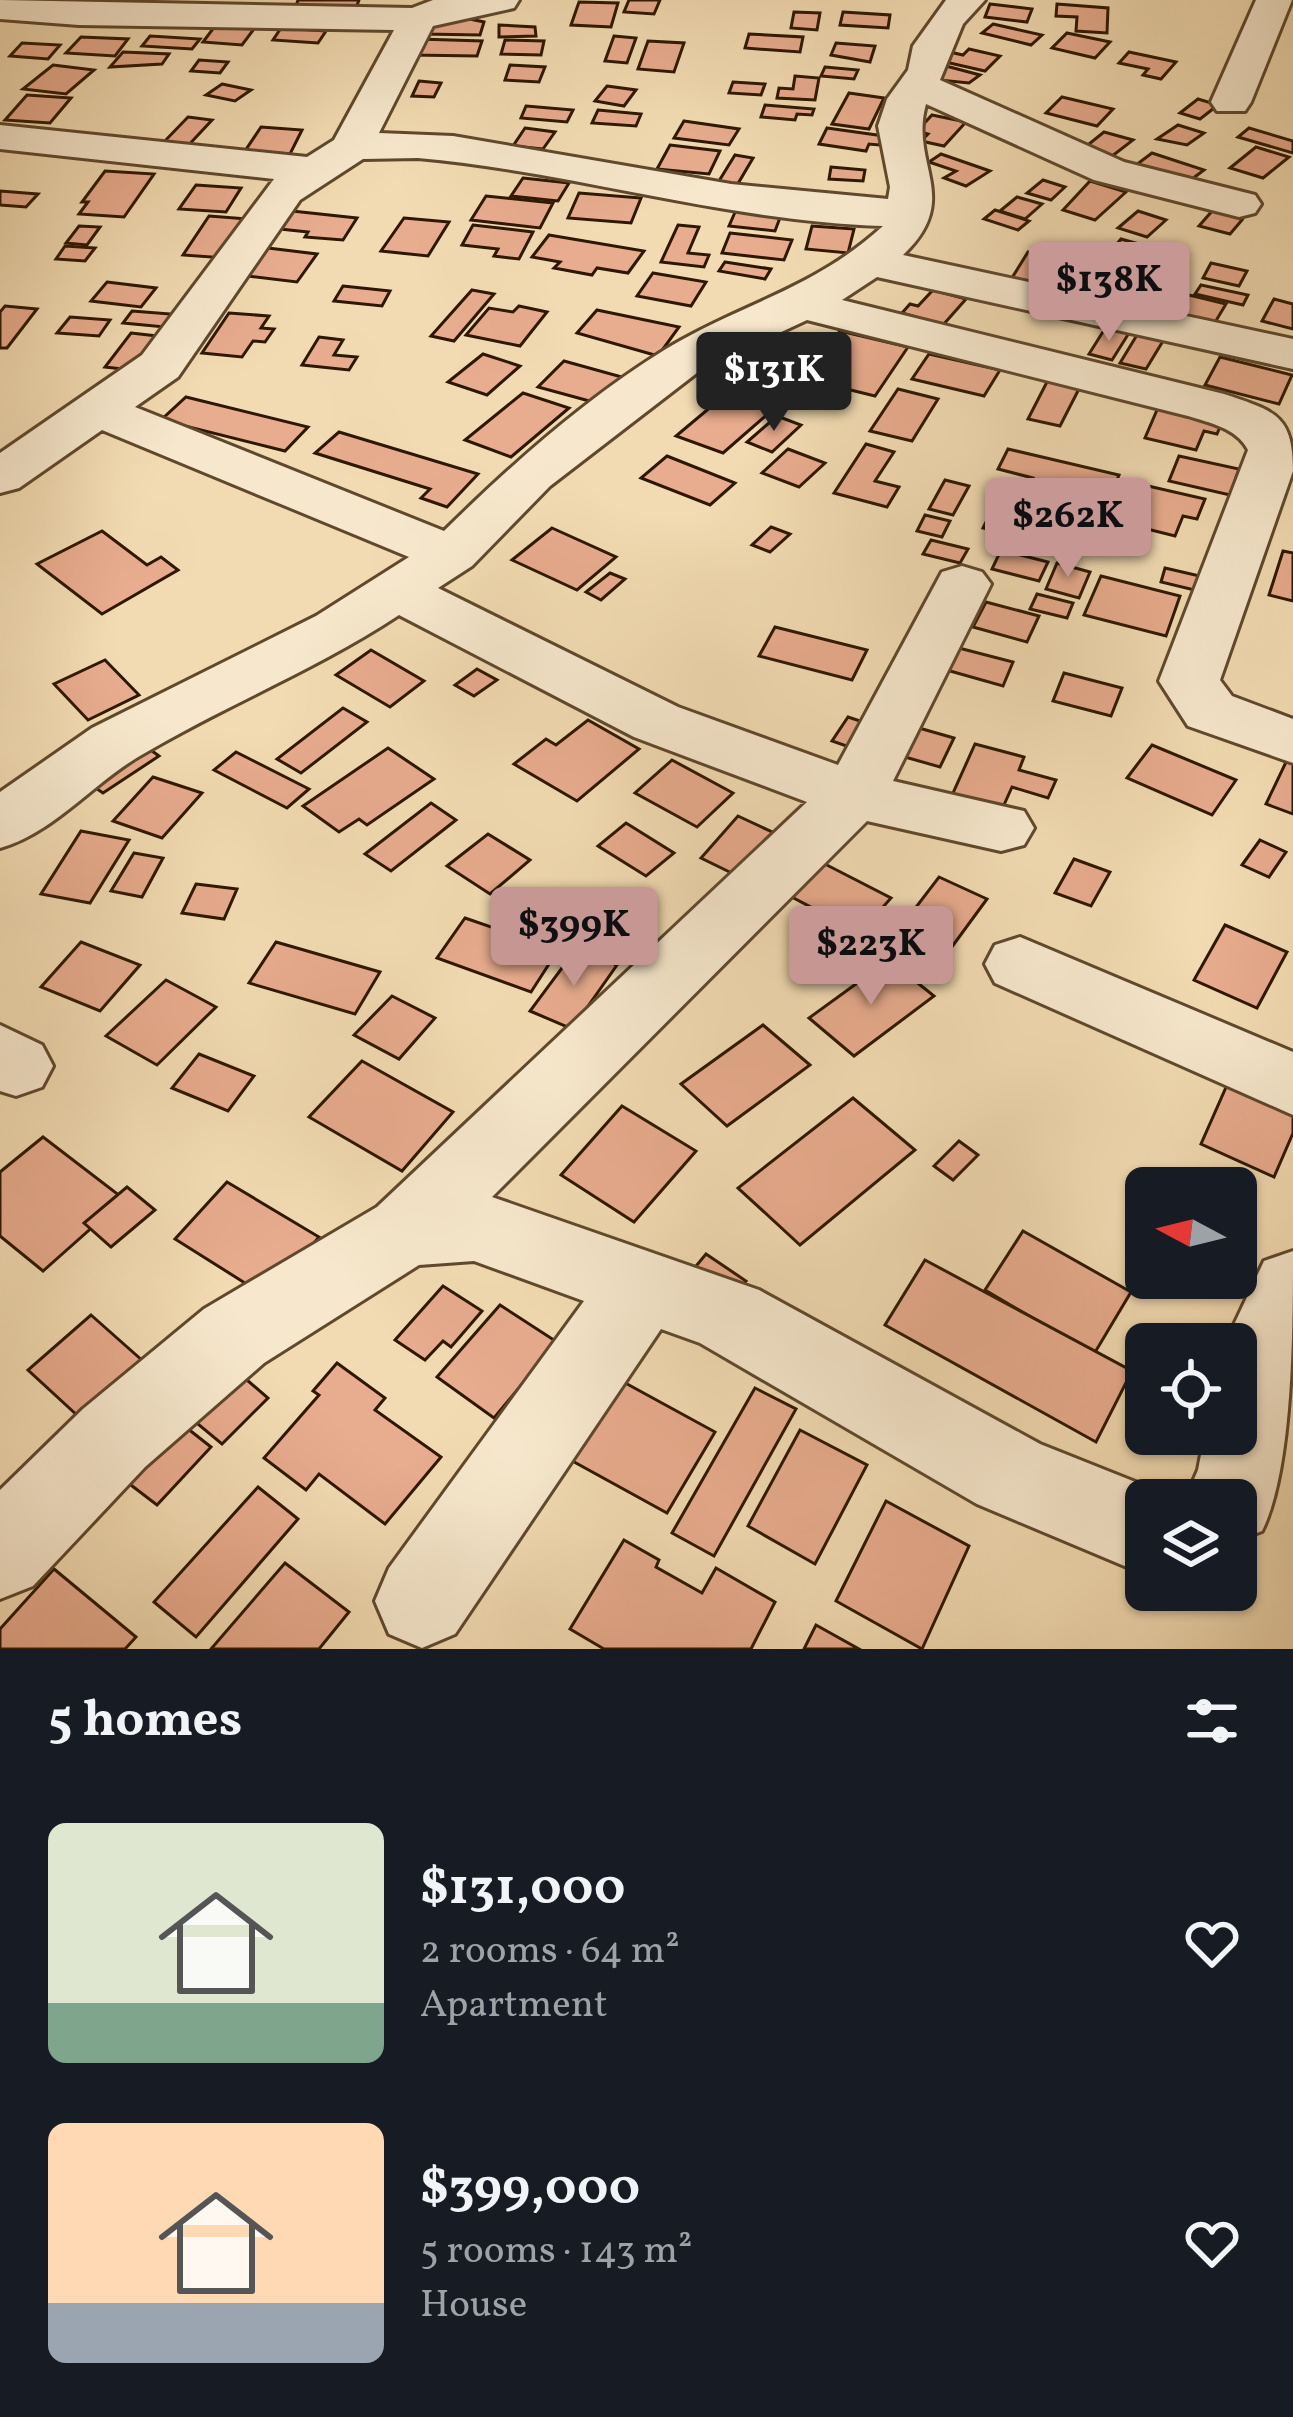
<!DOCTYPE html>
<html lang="en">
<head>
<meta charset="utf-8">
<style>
  :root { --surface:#171b24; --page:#20242c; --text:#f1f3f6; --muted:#9ea1a6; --accent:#c59692 }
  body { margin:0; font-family:Vollkorn,serif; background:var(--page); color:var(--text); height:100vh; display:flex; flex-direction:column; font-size:45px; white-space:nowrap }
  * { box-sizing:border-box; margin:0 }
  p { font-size:39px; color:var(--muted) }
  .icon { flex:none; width:66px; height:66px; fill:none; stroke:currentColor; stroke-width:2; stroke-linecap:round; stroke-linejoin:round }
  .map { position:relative; height:1649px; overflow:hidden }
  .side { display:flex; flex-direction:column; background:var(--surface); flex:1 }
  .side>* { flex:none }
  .needle { width:78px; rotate:277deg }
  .controls { position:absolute; left:1125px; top:1167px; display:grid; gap:24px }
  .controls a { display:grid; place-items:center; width:132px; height:132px; border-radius:18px; background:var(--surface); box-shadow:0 3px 9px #0004; font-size:60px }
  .price { position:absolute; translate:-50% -102px; padding:0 27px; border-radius:12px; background:var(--accent); color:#111; font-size:39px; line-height:78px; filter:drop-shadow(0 3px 6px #0008) }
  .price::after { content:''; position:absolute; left:50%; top:72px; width:36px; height:27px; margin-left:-18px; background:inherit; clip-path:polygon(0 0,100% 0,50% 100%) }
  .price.on { background:#222; color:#fff }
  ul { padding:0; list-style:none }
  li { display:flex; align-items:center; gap:36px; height:300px; padding:0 48px }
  li span { display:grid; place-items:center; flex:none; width:336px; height:240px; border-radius:18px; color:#555 }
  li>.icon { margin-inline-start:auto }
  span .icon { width:144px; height:144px; fill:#fffc; stroke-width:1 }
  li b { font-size:51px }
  h2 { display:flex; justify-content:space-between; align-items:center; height:144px; padding:0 48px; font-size:51px }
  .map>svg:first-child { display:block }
</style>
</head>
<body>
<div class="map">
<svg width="1293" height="1649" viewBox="0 0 1293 1649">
  <rect width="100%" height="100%" fill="#f2dbb2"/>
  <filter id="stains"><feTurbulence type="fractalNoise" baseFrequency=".00167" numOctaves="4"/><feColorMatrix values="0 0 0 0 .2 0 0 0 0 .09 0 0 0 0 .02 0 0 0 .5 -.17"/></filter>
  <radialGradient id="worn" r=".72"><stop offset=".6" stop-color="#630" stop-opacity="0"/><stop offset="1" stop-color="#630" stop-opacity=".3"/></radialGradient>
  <g fill="#e8ac8e" stroke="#2e1700" stroke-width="3">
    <polygon points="298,0 359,0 356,8 296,6"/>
    <polygon points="629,0 660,0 654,14 624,12"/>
    <polygon points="579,2 618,3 611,27 571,25"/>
    <polygon points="990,4 1032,9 1027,22 985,17"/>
    <polygon points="1057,4 1108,8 1107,33 1076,31 1077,17 1056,16"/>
    <polygon points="794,12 820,13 817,30 791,28"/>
    <polygon points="843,12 890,15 888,28 840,25"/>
    <polygon points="465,18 484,22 480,35 424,34 429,20"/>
    <polygon points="993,24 1042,35 1031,45 982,33"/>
    <polygon points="499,25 535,27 536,36 499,37"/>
    <polygon points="215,26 254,29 242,45 203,42"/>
    <polygon points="281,28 326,31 318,43 273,40"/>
    <polygon points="1067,33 1110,42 1095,58 1052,48"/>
    <polygon points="749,34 803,37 800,52 745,48"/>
    <polygon points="150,36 200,39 192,49 142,46"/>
    <polygon points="614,36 636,38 627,63 605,61"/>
    <polygon points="81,37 128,39 115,56 66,53"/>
    <polygon points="418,39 482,41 477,56 412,55"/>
    <polygon points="505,40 544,41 541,55 501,54"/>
    <polygon points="648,41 684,43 674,72 638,69"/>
    <polygon points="22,43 60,45 48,59 10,56"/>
    <polygon points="836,43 875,46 870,62 831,55"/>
    <polygon points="969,49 1000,56 985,71 932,59 941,50 963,55"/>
    <polygon points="123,52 169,54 162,64 110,67"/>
    <polygon points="1129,52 1176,62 1161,79 1143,75 1148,69 1119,63"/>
    <polygon points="199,60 228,62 220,73 191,71"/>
    <polygon points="53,65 94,70 66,94 23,89"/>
    <polygon points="510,65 545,67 539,82 505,80"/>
    <polygon points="946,66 980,75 969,83 929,79"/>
    <polygon points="825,67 858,70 854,79 821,76"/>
    <polygon points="795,76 819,78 815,100 777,98 779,88 793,89"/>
    <polygon points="419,81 441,83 434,97 412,96"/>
    <polygon points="733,82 765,84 761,95 729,93"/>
    <polygon points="222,84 251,90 235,101 206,95"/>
    <polygon points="607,86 636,90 624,106 595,101"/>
    <polygon points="849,93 884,98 869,129 832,124"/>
    <polygon points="27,95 71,98 50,123 5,120"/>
    <polygon points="1062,97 1113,109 1097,126 1046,113"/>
    <polygon points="1198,99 1218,105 1200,119 1180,113"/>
    <polygon points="765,105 814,109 812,115 797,114 795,120 761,117"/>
    <polygon points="526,106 573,110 567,122 521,118"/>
    <polygon points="598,110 641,114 636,126 592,123"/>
    <polygon points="932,115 966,122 944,146 921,141 928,134 917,131"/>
    <polygon points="188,117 212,120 184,150 159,147"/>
    <polygon points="684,121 739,129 729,145 674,138"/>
    <polygon points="1178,125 1204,133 1187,145 1157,139"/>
    <polygon points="261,127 302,130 290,154 245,151"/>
    <polygon points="525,128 555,132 543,149 513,146"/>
    <polygon points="827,128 884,136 879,145 869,144 866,151 819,144"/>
    <polygon points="1249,128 1293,141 1293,153 1238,137"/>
    <polygon points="1104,132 1133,140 1107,160 1079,152"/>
    <polygon points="670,145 720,151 709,174 657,169"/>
    <polygon points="1256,147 1289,157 1263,178 1230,168"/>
    <polygon points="1152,153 1204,170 1184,185 1132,168"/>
    <polygon points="941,154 990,171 966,186 944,178 956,171 929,162"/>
    <polygon points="735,155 753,158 733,192 714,189"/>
    <polygon points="831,167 865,170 863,181 829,179"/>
    <polygon points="105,171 154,174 124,217 79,214 88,202 82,202"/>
    <polygon points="523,178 569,183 558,201 511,196"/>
    <polygon points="1043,180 1065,187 1051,200 1027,193"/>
    <polygon points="1090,181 1126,192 1095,220 1063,210"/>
    <polygon points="196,185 241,188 226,212 179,209"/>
    <polygon points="0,191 38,194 26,207 0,205"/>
    <polygon points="579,193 641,198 631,223 568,218"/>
    <polygon points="486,196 553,203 540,228 471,220"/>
    <polygon points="1017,197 1042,204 1025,219 1000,211"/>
    <polygon points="736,210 781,215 775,231 729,226"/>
    <polygon points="995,210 1029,221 1018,230 984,219"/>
    <polygon points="1213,210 1230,214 1242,220 1230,234 1199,226"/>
    <polygon points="292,211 357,218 343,240 305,237 308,232 280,229"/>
    <polygon points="1138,211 1166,220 1147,237 1118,228"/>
    <polygon points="209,216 248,219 225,258 183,255"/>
    <polygon points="404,218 449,222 428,256 381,251"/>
    <polygon points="473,225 533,232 519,259 494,256 498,249 462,245"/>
    <polygon points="678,225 699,227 688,253 709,255 704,267 661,262"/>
    <polygon points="79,226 100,227 87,245 66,243"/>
    <polygon points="812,226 854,229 848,253 806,249"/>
    <polygon points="730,233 792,240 784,260 722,253"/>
    <polygon points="549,235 644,251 628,273 597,268 592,275 554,268 560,262 532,257"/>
    <polygon points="1121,239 1143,245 1129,263 1106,257"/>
    <polygon points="65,246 95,248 85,261 56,259"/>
    <polygon points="268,248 317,254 297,282 247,276"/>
    <polygon points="1028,252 1092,266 1085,277 1077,275 1067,293 1010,281"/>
    <polygon points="725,262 771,269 765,279 719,271"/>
    <polygon points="1107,262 1151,272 1139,292 1094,282"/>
    <polygon points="1211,263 1247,271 1239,286 1203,278"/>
    <polygon points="653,273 706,282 691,306 637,296"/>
    <polygon points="107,282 156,288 141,307 91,301"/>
    <polygon points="1201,285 1248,295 1243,305 1195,294"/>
    <polygon points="343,286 390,291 382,306 334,301"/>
    <polygon points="472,290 494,294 454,341 431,336"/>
    <polygon points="933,290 966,299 943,325 902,313 910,304 918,306"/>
    <polygon points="1189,295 1226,304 1211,329 1174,320"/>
    <polygon points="1274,299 1293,304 1293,329 1262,321"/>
    <polygon points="5,306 37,309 7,348 0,348 0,312"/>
    <polygon points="519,306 547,312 520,346 466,335 489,308 513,312"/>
    <polygon points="597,310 679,327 658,356 577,333"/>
    <polygon points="132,311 183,315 175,328 123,323"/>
    <polygon points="229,313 269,316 261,328 274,329 265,342 253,341 242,357 202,353"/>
    <polygon points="70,317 110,320 99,336 57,333"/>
    <polygon points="1106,327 1129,333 1112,360 1089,354"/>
    <polygon points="840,331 908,347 875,396 814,381 832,355 824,353"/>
    <polygon points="131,333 166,337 140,371 105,367"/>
    <polygon points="1137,335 1163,341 1146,369 1120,363"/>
    <polygon points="319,337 343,340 334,355 357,357 349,370 302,365"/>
    <polygon points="483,354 520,366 487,395 448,382"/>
    <polygon points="929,354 1000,370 984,396 912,379"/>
    <polygon points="770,357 803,368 782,386 749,374"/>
    <polygon points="1220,357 1292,375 1279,404 1205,385"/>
    <polygon points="564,361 629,379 604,405 538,387"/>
    <polygon points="1049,378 1081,385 1060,426 1028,419"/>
    <polygon points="898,389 938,399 912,441 870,431"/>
    <polygon points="731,390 777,406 723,453 676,436"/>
    <polygon points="523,393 569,408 511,457 465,440"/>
    <polygon points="186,397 308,427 285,451 161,420"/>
    <polygon points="1160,403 1224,417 1217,434 1204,431 1196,450 1145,438"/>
    <polygon points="777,416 801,425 772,452 747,442"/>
    <polygon points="339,432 478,474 447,507 421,498 430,489 315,453"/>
    <polygon points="866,444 894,452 875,481 899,487 887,507 834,493"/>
    <polygon points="788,449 825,463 799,487 762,473"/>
    <polygon points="1008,449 1119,475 1104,511 1026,492 1033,478 998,469"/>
    <polygon points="667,456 735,483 710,505 641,478"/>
    <polygon points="1179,456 1239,469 1230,495 1169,481"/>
    <polygon points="945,480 969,486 953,515 929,509"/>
    <polygon points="1135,483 1205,499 1197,519 1183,516 1175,536 1119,522"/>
    <polygon points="1000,494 1103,519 1087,554 983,528"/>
    <polygon points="925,515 950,521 942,537 917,531"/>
    <polygon points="771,527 790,534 770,552 752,545"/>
    <polygon points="552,528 616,557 577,590 512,560"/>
    <polygon points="102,531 147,565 161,557 178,570 102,614 37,564"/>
    <polygon points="931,540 968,549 960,563 923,554"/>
    <polygon points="1001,550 1048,562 1039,581 992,569"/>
    <polygon points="1283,551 1293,553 1293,601 1269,595"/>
    <polygon points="1057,563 1090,572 1079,598 1046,589"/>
    <polygon points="1165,568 1217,580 1211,594 1161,582"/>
    <polygon points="610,573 625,579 601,600 586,592"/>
    <polygon points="1101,576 1180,596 1166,636 1084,615"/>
    <polygon points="1037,594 1073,603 1067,618 1030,609"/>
    <polygon points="986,602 1039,616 1027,642 973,627"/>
    <polygon points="775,627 867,650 852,680 759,656"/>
    <polygon points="955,647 1013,662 1003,686 943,669"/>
    <polygon points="371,650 424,681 390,707 336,675"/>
    <polygon points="105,660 139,695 88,720 54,684"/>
    <polygon points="477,669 497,680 474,696 455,685"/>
    <polygon points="1064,673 1122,688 1111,716 1053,701"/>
    <polygon points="343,708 367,722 301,773 277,759"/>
    <polygon points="848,717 872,725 855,749 832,741"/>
    <polygon points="588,720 639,749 577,801 514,764 546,739 556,745"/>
    <polygon points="919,728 954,738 940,767 905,757"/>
    <polygon points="141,743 159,756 103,793 84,780"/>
    <polygon points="975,744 1024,757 1019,770 1056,780 1048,798 1012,787 999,816 949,802"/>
    <polygon points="1152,745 1236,780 1212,815 1127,778"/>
    <polygon points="388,748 434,779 367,825 359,819 339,832 303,806"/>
    <polygon points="236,752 309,789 287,808 214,770"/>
    <polygon points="672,760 733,793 697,827 635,793"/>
    <polygon points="1287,760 1293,762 1293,814 1266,804"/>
    <polygon points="153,777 202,793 162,838 113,821"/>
    <polygon points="431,803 456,820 391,871 365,854"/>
    <polygon points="738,816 785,838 748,881 701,858"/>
    <polygon points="626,823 674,853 646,876 598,846"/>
    <polygon points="81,831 129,840 90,903 41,894"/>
    <polygon points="488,834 530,860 490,894 447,866"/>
    <polygon points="1260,840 1286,852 1269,877 1242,865"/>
    <polygon points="134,853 163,858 142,897 111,891"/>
    <polygon points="1074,859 1110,872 1091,906 1055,893"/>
    <polygon points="821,862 891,898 860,933 790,896"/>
    <polygon points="939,877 987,899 943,959 894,936"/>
    <polygon points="196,884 237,889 224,919 182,913"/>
    <polygon points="465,918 558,950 531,992 437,958"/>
    <polygon points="1225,925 1287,952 1257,1008 1194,980"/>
    <polygon points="81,942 140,965 100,1011 41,987"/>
    <polygon points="276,942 380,972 355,1014 249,983"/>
    <polygon points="576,949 617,965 572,1029 530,1011"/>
    <polygon points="889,960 934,996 854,1056 809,1018"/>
    <polygon points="166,980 216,1007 157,1065 106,1036"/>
    <polygon points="392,996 435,1018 399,1059 354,1035"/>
    <polygon points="763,1025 810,1065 727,1126 681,1084"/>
    <polygon points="199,1054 254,1076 228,1111 172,1088"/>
    <polygon points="362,1061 453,1112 402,1171 309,1117"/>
    <polygon points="1231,1076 1293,1102 1293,1133 1274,1177 1201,1144"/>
    <polygon points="853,1098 915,1150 800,1245 738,1188"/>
    <polygon points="622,1106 696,1151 634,1222 561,1175"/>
    <polygon points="43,1137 124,1199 43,1271 0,1236 0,1172"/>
    <polygon points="959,1141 978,1155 953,1180 934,1166"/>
    <polygon points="227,1182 319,1237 299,1260 280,1305 175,1239"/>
    <polygon points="127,1187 155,1210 111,1247 84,1223"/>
    <polygon points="1023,1231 1131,1292 1094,1354 985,1290"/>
    <polygon points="706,1254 746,1281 727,1305 687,1277"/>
    <polygon points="925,1260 1132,1371 1096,1442 885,1325"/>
    <polygon points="443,1286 482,1311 451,1347 443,1341 425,1360 395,1340"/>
    <polygon points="500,1305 557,1342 494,1418 437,1377"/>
    <polygon points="91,1315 153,1370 91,1428 28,1370"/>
    <polygon points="337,1363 385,1398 375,1410 441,1457 385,1524 319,1474 306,1490 264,1458 319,1395 313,1391"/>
    <polygon points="607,1373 715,1432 667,1513 556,1452"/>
    <polygon points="240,1374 268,1398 222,1444 193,1420"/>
    <polygon points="755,1388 796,1409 714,1556 672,1533"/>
    <polygon points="178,1421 211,1447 157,1505 123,1479"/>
    <polygon points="800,1430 867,1465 815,1564 748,1526"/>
    <polygon points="258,1487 298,1519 196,1637 154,1602"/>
    <polygon points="886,1501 969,1546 922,1649 836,1601"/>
    <polygon points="624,1540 659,1560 656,1567 702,1593 716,1568 775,1602 751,1649 604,1649 570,1629"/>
    <polygon points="285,1563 349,1612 319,1649 211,1649"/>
    <polygon points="54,1569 136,1637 125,1649 0,1649 0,1629"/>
    <polygon points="816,1625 859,1649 804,1649"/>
  </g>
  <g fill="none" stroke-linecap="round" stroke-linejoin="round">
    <g stroke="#5f482c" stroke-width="6">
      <g id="minor">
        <path d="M0,0L412,8L433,0H519L514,8L433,26L379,133L453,136L731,184L888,199L890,187L878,126L887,99L908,70L913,46L946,0H985L963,24L940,80L1124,162L1255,195L1261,204L1255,213L1239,217L1094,180L926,104C909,165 963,198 903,255L1293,339V369L877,277L842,300L1224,394C1274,411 1293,414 1293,471L1220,680L1232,696L1293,719V763L1188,726L1159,681L1248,450C1237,428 1210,423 1188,416L807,320L702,369L550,486L472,566L438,588L678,707L838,765L942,572L962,566L982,572L991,584L893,781L1024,811L1034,828L1024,845L1001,851L867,821L492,1197L759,1290L1040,1444L1178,1499L1146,1500V1575L977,1504L700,1343L661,1329L455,1634L422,1648L389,1634L375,1601L389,1568L584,1301L474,1261L419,1265L264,1363L145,1467L33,1586L0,1599V1490L83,1409L204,1309L377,1207L807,802L634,737L399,615C316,670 223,706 138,757C91,785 53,833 0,848V792L92,728L316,616L409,557L102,430L19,488L0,493V453L142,355L274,179L0,149V125L307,157L334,140L394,30L79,25L0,19ZM418,158C574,172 725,221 883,226C813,290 742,303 666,349C585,399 511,465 444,531L135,407L178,377L300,200L363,159Z"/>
        <polygon points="1256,0 1292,0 1251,102 1245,111 1217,111 1211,102"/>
        <polygon points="1020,937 1293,1052 1293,1115 995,983 985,964 995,945"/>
        <polygon points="0,1025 42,1045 53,1066 42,1087 16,1096 0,1091"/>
        <path d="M1293,1251C1293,1328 1293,1468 1262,1531L1236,1541V1500H1185L1198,1470L1205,1434H1236V1344H1225L1264,1261Z"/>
      </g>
    </g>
    <use href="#minor" fill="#f7e8cd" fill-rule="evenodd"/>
  </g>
  <rect width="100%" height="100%" filter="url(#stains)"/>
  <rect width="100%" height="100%" fill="url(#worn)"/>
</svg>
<div class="controls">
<a><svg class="needle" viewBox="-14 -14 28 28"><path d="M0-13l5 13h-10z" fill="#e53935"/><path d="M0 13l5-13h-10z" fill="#9ea1a6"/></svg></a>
<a><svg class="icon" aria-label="locate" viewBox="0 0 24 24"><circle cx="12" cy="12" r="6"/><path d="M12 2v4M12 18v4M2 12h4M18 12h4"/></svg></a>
<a><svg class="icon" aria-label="layers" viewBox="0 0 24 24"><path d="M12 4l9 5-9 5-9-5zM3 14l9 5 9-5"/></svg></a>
</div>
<b class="price" style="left:1109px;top:344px">$138K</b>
<b class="price on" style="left:774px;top:434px">$131K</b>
<b class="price" style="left:1068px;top:580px">$262K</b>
<b class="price" style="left:574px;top:989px">$399K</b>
<b class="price" style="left:871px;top:1008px">$223K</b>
</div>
<section class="side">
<h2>5 homes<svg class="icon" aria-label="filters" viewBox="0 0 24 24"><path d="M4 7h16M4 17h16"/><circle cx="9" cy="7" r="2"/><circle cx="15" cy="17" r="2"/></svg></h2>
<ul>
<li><span style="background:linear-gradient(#dfe7d0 75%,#7fa58c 0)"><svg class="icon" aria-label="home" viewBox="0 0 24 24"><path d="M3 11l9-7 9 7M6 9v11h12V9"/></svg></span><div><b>$131,000</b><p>2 rooms · 64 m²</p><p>Apartment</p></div><svg class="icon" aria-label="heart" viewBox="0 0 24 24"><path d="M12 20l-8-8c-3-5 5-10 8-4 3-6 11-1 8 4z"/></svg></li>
<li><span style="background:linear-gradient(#ffd9b3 75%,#9aa5b1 0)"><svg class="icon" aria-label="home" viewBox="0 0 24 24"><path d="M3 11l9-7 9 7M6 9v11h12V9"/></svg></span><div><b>$399,000</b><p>5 rooms · 143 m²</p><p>House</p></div><svg class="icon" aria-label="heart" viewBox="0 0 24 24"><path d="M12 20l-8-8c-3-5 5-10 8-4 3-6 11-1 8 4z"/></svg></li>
</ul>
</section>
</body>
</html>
